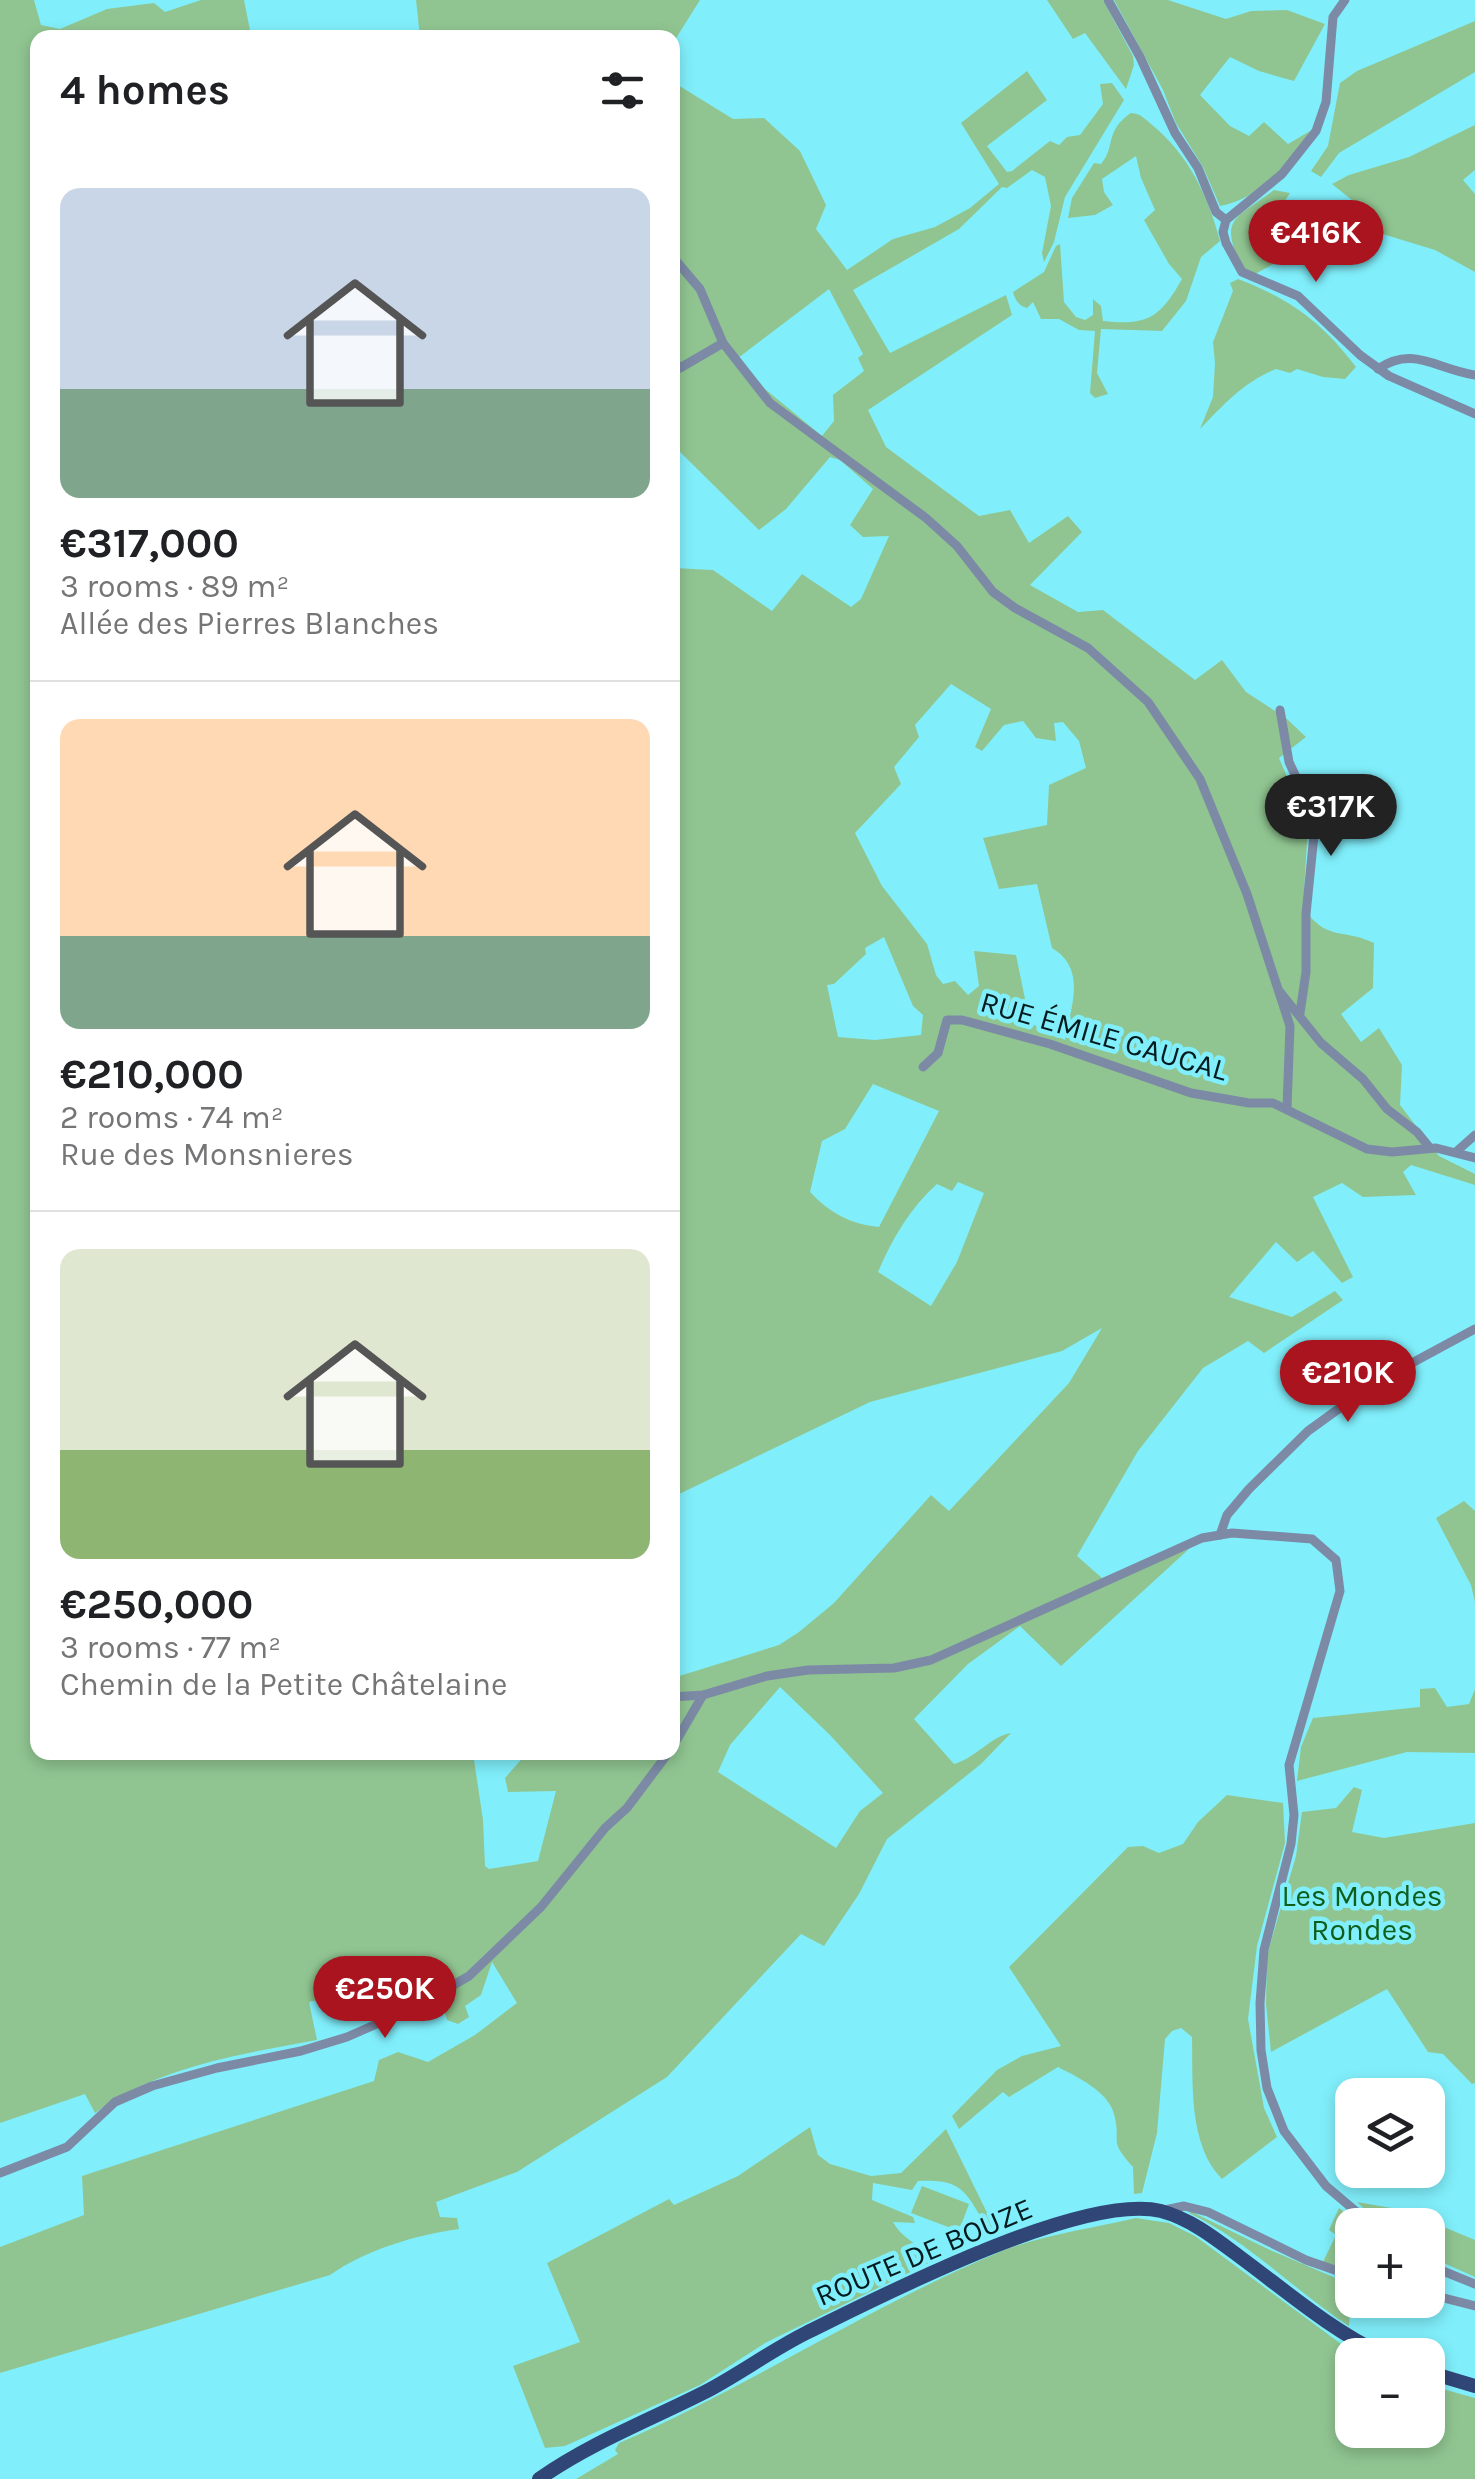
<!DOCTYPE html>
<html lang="en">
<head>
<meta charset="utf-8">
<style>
  :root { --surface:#fff; --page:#f2f2f2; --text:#202124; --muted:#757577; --line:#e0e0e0; --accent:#a9141f }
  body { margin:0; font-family:Karla,sans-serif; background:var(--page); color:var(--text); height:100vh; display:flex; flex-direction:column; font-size:38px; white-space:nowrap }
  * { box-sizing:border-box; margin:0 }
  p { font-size:32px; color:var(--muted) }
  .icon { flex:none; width:55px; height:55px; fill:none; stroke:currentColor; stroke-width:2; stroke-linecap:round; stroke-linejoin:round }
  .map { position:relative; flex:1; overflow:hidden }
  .drawer { position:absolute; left:30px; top:30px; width:650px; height:1730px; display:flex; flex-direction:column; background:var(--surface); border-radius:20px; box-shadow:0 5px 15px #0003 }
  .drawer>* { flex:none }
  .fabs { position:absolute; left:1335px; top:2078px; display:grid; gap:20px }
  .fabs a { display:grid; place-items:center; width:110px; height:110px; border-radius:20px; background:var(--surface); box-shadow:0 5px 15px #0003; font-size:50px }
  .price { position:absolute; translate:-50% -85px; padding:0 22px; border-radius:35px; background:var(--accent); color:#fff; font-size:32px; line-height:65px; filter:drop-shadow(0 2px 5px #0008) }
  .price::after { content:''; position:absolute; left:50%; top:60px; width:30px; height:22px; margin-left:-15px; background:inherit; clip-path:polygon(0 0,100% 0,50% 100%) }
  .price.selected { background:#222; color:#fff }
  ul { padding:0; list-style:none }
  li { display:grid; align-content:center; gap:20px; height:530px; padding:0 30px }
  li+li { border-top:2px solid var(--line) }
  li span { display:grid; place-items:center; height:310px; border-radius:20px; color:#555 }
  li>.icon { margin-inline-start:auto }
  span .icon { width:180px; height:180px; fill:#fffc; stroke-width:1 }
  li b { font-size:42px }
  h2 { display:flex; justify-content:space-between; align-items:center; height:120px; padding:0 30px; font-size:42px }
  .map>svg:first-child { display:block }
</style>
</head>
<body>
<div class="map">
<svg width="1475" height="2479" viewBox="0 0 1475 2479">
  <rect width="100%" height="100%" fill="#80effb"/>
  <g fill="#90c591" fill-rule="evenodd">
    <path d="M0,0H34L41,25L60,29L107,9L154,3L165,12L201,0H244L250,30L280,31L285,36L301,37L38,38V1752L473,1753L483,1820L485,1866L489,1869L538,1861L556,1791L508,1792L505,1778L527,1753L672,1752L673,1678L779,1645L799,1632L834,1603L931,1495L949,1511L1069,1383L1102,1328L1062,1351L870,1402L673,1497V568L713,570L772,611L802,574L851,607L861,599L889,536L863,537L850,525L873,489L840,460L830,457L786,509L759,530L673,445V82L733,119L764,118L800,151L826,205L816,229L847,270L893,239L935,227L970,208L999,184L961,123L1027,71L1047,100L987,146L1007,172L1012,171L1050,141L1059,145L1067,137L1080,135L1103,104L1100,84L1112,83L1124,100L1065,197L1054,242L1044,262L1042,253L1051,206L1045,177L1032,170L1007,188L1002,187L959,229L853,290L890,353L1006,295L1012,315L868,410L886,447L979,516L1010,510L1029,543L1068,516L1082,532L1030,585L1078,612L1103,610L1195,680L1222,660L1246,692L1287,719L1306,737L1279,758L1304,816L1307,841L1303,908C1328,942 1342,928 1374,943L1373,988L1341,1014L1361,1042L1379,1028L1402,1065L1400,1105L1439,1156L1475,1174V1185L1411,1165L1403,1172L1416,1195L1363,1197L1342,1183L1313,1197L1353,1277L1342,1283L1313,1251L1297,1262L1276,1242L1229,1297L1292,1317L1335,1291L1343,1300L1264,1353L1248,1341L1203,1368L1138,1451L1077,1556L1102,1578L1189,1549L1061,1666L1020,1626L968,1664L914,1719L954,1764C976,1758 991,1736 1011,1733L981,1764L887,1839L859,1894L824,1946L801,1934L667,2077L517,2172L436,2202L440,2217L457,2218L459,2229C415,2235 366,2250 330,2275L0,2373V2247L84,2215L82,2176L374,2081L379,2060L398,2052L428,2062L475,2035L517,2003L492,1962L481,1995L465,2006L469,2017L458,2024L447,2020L437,1985L373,2019L361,1996L342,2005L335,1996L309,2002L317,2040C242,2054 158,2066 95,2113L85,2094L0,2123ZM829,289L863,354L858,358L864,371L833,395L834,421L822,436L765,389L738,358ZM951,684L991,709L975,747L982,751L1004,725L1023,721L1036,738L1056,741L1054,723L1063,722L1079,741L1086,768L1049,785L1047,825L983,838L999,889L1037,884L1052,948C1087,969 1071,1006 1065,1040L1030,1023L1016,955L974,951L979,986L968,995L955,981L943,984L936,975L927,944L882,886L855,833L901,784L894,767L919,737L915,725ZM884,937L913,1006L923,1015L921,1035L875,1040L838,1037L827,985L834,984L866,954L865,948ZM873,1084L939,1111L879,1227C850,1224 830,1213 810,1192L822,1141L845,1129ZM958,1182L984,1193L957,1262L931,1306L878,1272C892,1239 910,1208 937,1184L952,1191ZM780,1687L830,1735L883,1793L860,1811L836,1848L718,1772L730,1745Z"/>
    <polygon points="416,0 700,0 673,43 672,38 420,37"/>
    <polygon points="1047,0 1103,0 1133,56 1134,65 1126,89 1085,33 1073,39"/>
    <path d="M1114,0H1168L1226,19L1251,11L1287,10L1325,24L1294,81L1259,71L1230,57L1200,95L1230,126L1249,136L1264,122L1288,144L1310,131C1292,162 1258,200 1220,206L1203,167L1176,123L1163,90Z"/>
    <polygon points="1475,21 1475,72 1339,153 1321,177 1311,171 1328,146 1340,83 1357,71"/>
    <path d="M1131,113C1141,114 1144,118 1151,124C1188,154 1208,195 1220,241L1201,257L1186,301L1162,331L1101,329L1097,373L1108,394L1095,398L1090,393L1095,331L1079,330L1059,319H1041L1033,302L1027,308C1019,306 1015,300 1013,292L1044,272L1056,246L1060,244L1064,302L1076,317L1085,320L1093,315V299L1101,306L1103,321C1147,326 1160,318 1182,279L1169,264L1144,220L1155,210L1141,178L1136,156L1102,179L1104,192L1113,205L1095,215L1068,218L1072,198L1094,163L1101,164C1116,147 1104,131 1131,113Z"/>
    <path d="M1475,125V170L1463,180L1475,194V272L1435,250L1376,232L1368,252L1316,241L1255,274L1243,269C1218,218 1234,220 1274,190L1290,193L1281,207L1302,225L1321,215L1336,229L1351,224L1363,209L1332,184L1349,175L1409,157Z"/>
    <path d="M1238,279C1290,299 1322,322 1356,367L1345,379L1323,377L1297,369L1290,373L1276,369C1244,382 1225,403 1200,429L1213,397L1215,363L1213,342L1233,291L1230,283Z"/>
    <polygon points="1464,1501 1475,1511 1475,1602 1471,1585 1436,1518"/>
    <polygon points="1435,1688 1447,1707 1469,1704 1475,1689 1475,1753 1407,1752 1297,1781 1301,1747 1313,1718 1420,1707 1420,1689"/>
    <polygon points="1354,1787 1362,1790 1352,1832 1384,1838 1475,1823 1475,2083 1472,2084 1443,2054 1428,2052 1387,1989 1271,2052 1266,2004 1267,1955 1296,1856 1302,1812 1336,1808"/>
    <path d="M1227,1795L1283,1803L1285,1843L1257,1946L1248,2019L1264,2108L1277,2137L1222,2179C1188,2145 1193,2082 1192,2037L1181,2028L1172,2031L1165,2039L1157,2133L1142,2193L1134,2194L1133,2167C1107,2138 1122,2145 1114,2114C1108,2091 1077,2077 1058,2067L1009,2097L1003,2092L959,2129L952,2116L997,2070L1022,2056L1061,2046L1009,1967L1128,1847L1143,1846L1159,1853L1183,1844L1198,1822Z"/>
    <path d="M810,2127L818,2155L830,2164L871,2176L901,2173L946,2129L995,2229L991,2232C965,2195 967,2178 918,2181L912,2190L873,2183L872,2200L913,2217L915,2223L893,2222C903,2240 921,2245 935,2260L765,2343L700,2385L565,2446L545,2448L513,2366L580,2342L547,2263L669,2199L674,2205L738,2176Z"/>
    <polygon points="922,2186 969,2204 959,2231 911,2213"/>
    <polygon points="1357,2202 1403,2210 1475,2240 1475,2277 1428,2256 1428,2225 1381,2225"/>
    <polygon points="1339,2208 1362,2225 1352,2225 1352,2271 1323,2262 1336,2235 1329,2230"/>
    <path d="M1190,2211L1270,2250L1352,2285L1349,2326C1295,2291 1248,2241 1189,2213Z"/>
    <path d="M1136,2218L1169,2223L1195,2236L1356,2355H1352V2430H1428V2385L1475,2398V2479H576L618,2454L615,2450L619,2443C750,2386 870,2306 1002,2251C1042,2235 1094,2228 1136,2218Z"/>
  </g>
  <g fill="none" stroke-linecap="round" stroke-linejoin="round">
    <g stroke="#7c8aa6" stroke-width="9">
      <polyline points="1108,0 1140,57 1175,133 1198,168 1216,212 1226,220"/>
      <polyline points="1226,220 1223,232 1226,243 1242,272 1298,296 1360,355 1389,376 1475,414"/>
      <polyline points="1226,220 1282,174 1316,131 1326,102 1333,17 1345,0"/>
      <polyline points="672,256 700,289 723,343 770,403 926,518 957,546 993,592 1015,608 1088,648 1148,702 1200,779 1247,894 1290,1026 1287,1108"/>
      <polyline points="672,359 680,368 723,343"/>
      <path d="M1378,369C1413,345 1436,369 1475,375"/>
      <polyline points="1280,710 1289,762 1310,807 1314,835 1306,914 1306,972 1300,1013"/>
      <polyline points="1280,992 1321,1043 1363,1079 1387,1109 1417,1132 1430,1148"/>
      <polyline points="923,1067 938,1053 947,1020 962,1020 1050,1044 1191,1093 1249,1103 1273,1103 1367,1149 1392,1152 1436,1148 1475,1158"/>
      <polyline points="1457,1151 1475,1135"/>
      <polyline points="1220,1535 1227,1515 1249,1489 1308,1431 1373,1384 1475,1329"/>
      <polyline points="672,1697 703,1695 767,1676 808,1670 894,1668 931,1660 1202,1538 1232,1533 1312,1539 1336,1560 1340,1591 1289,1765 1294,1815 1291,1844 1264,1950 1260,2003 1261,2050 1267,2088 1284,2131 1326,2186 1372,2225"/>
      <polyline points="672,1748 703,1695"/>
      <polyline points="0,2173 67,2147 115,2102 152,2086 217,2068 301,2051 347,2037 415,2007 469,1976 541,1907 605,1828 627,1808 669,1752"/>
      <polyline points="1165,2210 1184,2206 1208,2212 1306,2260 1352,2276"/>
      <polyline points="1428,2265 1475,2284"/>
      <polyline points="1428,2294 1475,2306"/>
    </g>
    <g stroke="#304677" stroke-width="14">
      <polyline points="1428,2372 1475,2386"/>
      <path d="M539,2479C592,2442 650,2420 707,2391C741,2373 772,2350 806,2333C881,2296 1083,2192 1161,2211C1191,2219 1216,2239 1240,2257C1286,2291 1332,2331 1384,2355"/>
    </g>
  </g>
  <g text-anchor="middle" stroke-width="9" stroke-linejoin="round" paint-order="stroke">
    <g font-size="30" fill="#031b1e" stroke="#80effb">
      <text transform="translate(1104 1036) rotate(16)" y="10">RUE ÉMILE CAUCAL</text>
      <text transform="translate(924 2252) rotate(-23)" y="10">ROUTE DE BOUZE</text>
    </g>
    <g font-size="30" fill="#0d5f1b" stroke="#80effb">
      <text x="1362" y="1906">Les Mondes<tspan x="1362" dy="34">Rondes</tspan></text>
    </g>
  </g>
</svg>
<div class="fabs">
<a><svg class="icon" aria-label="layers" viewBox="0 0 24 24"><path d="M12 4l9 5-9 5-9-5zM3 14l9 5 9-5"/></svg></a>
<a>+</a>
<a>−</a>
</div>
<b class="price" style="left:1316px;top:285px">€416K</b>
<b class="price selected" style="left:1331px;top:859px">€317K</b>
<b class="price" style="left:1348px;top:1425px">€210K</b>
<b class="price" style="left:385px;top:2041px">€250K</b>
<section class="drawer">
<h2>4 homes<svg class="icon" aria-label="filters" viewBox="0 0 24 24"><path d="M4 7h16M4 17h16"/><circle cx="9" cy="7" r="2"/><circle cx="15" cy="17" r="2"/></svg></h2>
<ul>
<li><span style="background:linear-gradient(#c9d6e8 65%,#7fa58c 0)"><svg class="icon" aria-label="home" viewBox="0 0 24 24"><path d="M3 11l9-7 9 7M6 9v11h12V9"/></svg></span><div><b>€317,000</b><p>3 rooms · 89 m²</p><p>Allée des Pierres Blanches</p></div></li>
<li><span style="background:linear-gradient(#ffd9b3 70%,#7fa58c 0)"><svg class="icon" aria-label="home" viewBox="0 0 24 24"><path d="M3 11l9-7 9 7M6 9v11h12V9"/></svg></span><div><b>€210,000</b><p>2 rooms · 74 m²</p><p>Rue des Monsnieres</p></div></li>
<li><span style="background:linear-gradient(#dfe7d0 65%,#8fb573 0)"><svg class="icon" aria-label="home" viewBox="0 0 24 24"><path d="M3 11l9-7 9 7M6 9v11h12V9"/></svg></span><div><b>€250,000</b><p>3 rooms · 77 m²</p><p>Chemin de la Petite Châtelaine</p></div></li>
</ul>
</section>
</div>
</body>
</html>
